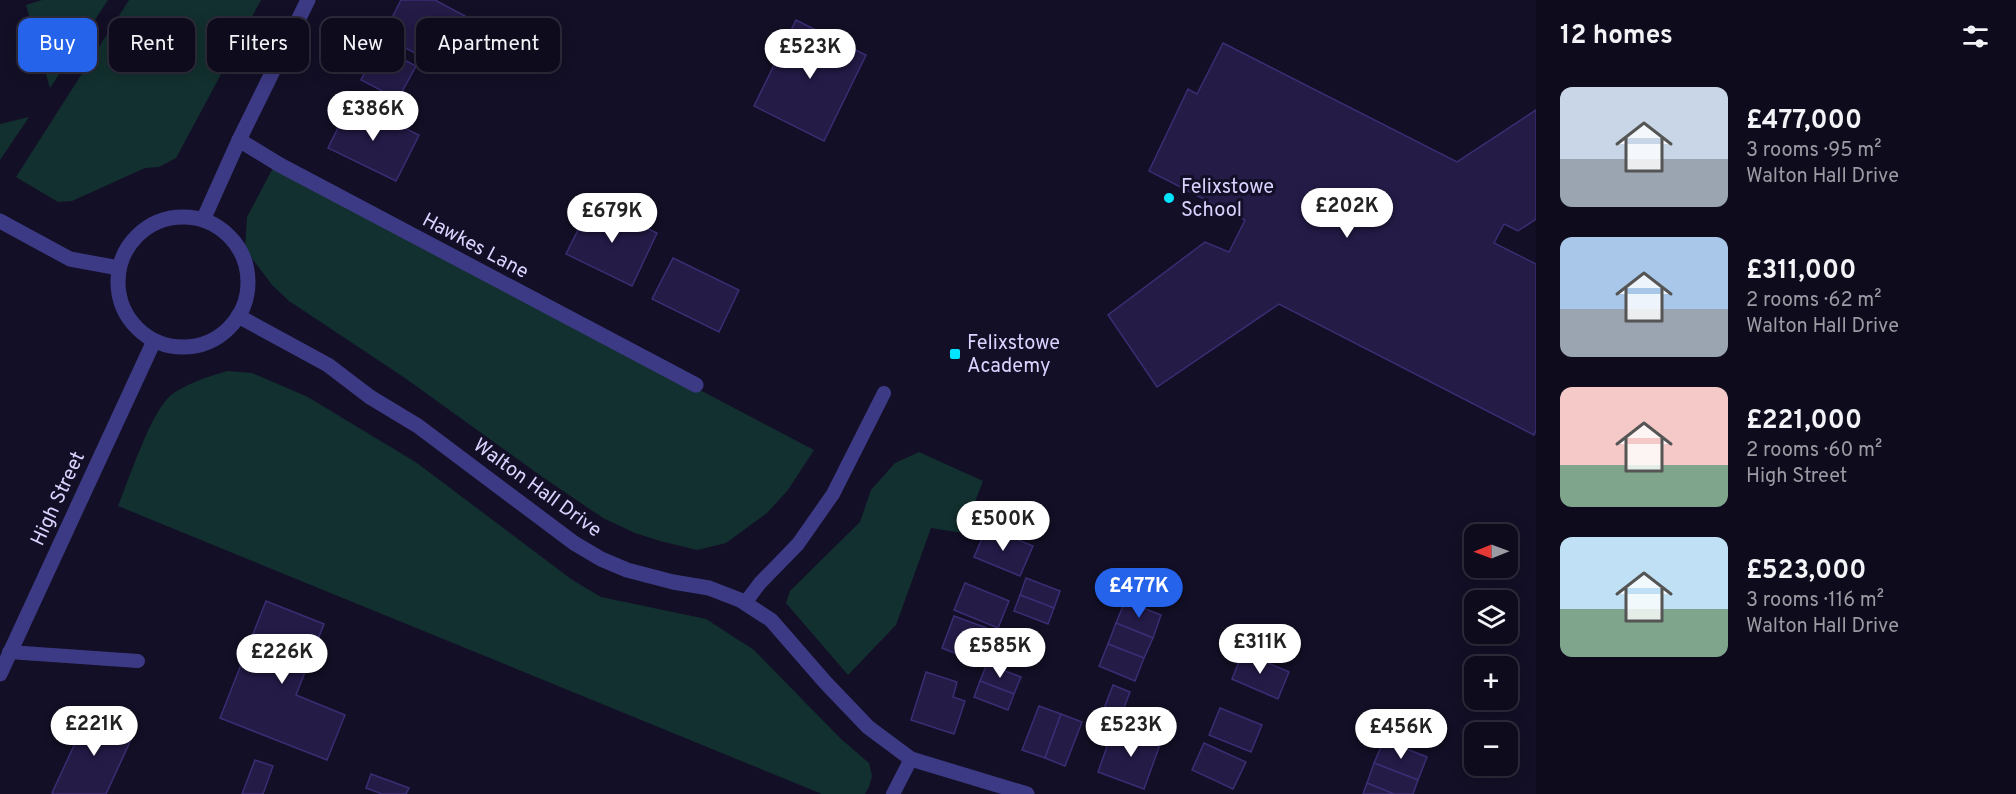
<!DOCTYPE html>
<html lang="en">
<head>
<meta charset="utf-8">
<style>
  :root { --surface:#0e0b1c; --page:#171425; --text:#f1f3f6; --muted:#9b9ba3; --line:#2e2b3b; --accent:#2563eb }
  body { margin:0; font-family:Overpass,sans-serif; background:var(--page); color:var(--text); height:100vh; display:flex; flex-direction:column; font-size:22px; white-space:nowrap }
  * { box-sizing:border-box; margin:0 }
  p { font-size:20px; color:var(--muted) }
  .icon { flex:none; width:33px; height:33px; fill:none; stroke:currentColor; stroke-width:2; stroke-linecap:round; stroke-linejoin:round }
  .map { position:relative; flex:1; overflow:hidden }
  .sheet { display:flex; flex-direction:column; background:var(--surface); width:480px }
  .sheet>* { flex:none }
  .guide { position:absolute; left:18px; top:18px; width:570px; height:54px; display:flex; gap:12px }
  .needle { width:39px; rotate:269deg }
  .tools { position:absolute; left:1464px; top:524px; display:grid; gap:12px }
  .tools a { display:grid; place-items:center; width:54px; height:54px; border-radius:12px; background:var(--surface); box-shadow:0 3px 15px #0003,0 0 0 2px var(--line); font-size:30px }
  .price { position:absolute; translate:-50% -51px; padding:0 14px; border-radius:21px; background:#fff; color:#222; font-size:20px; line-height:39px; filter:drop-shadow(0 2px 3px #0008) }
  .price::after { content:''; position:absolute; left:50%; top:36px; width:18px; height:14px; margin-left:-9px; background:inherit; clip-path:polygon(0 0,100% 0,50% 100%) }
  .price.selected { background:var(--accent); color:#fff }
  ul { padding:0; list-style:none }
  li { display:flex; align-items:center; gap:18px; height:150px; padding:0 24px }
  li span { display:grid; place-items:center; flex:none; width:168px; height:120px; border-radius:12px; color:#555 }
  li>.icon { margin-inline-start:auto }
  span .icon { width:72px; height:72px; fill:#fffc; stroke-width:1 }
  li b { font-size:26px }
  h2 { display:flex; justify-content:space-between; align-items:center; height:72px; padding:0 24px; font-size:26px }
  .pill { padding:0 21px; border-radius:12px; background:var(--surface); box-shadow:0 3px 15px #0003,0 0 0 2px var(--line); font-size:21px; line-height:54px }
  .pill.selected { background:var(--accent); color:#fff }
  main { display:flex; flex:1; min-height:0 }
  .map>svg:first-child { display:block }
</style>
</head>
<body>
<main>
<div class="map">
<svg width="1536" height="794" viewBox="0 0 1536 794">
  <rect width="100%" height="100%" fill="#130f26"/>
  <g fill="#12302f">
    <polygon points="42,0 108,0 50,88 26,5"/>
    <polygon points="129,0 261,0 176,158 159,167 145,168 72,201 58,202 16,177"/>
    <polygon points="29,117 0,160 0,124"/>
    <polygon points="274,166 814,450 788,490 767,513 726,543 697,550 660,541 635,533 603,518 541,476 405,378 289,301 272,285 245,249 247,217"/>
    <path d="M228,371L252,373L308,397L417,463L571,579L601,597L706,619L754,650L841,739L869,763L872,776L869,787L865,794H822L118,506C129,479 150,415 169,397C182,385 212,375 228,371Z"/>
    <polygon points="919,452 983,481 963,533 931,528 896,625 848,675 786,603 790,591 860,522 871,490 895,463"/>
  </g>
  <g fill="#241b47" stroke="#3b2d73" stroke-width="1.5">
    <polygon points="401,0 435,0 467,17 441,67 383,36"/>
    <polygon points="796,20 866,55 824,141 754,106"/>
    <polygon points="1223,43 1457,162 1536,110 1536,219 1518,231 1504,224 1494,243 1536,264 1536,431 1534,435 1279,304 1157,387 1108,315 1205,242 1229,252 1245,220 1149,171 1188,89 1197,94"/>
    <polygon points="378,46 416,66 398,99 361,80"/>
    <polygon points="351,102 419,135 396,181 328,148"/>
    <polygon points="592,202 657,233 632,286 566,254"/>
    <polygon points="673,258 739,290 719,332 652,299"/>
    <polygon points="987,527 1033,546 1020,576 974,557"/>
    <polygon points="1026,578 1060,591 1054,608 1020,595"/>
    <polygon points="965,583 1009,601 998,628 954,610"/>
    <polygon points="1020,595 1054,608 1048,624 1014,611"/>
    <polygon points="266,601 324,624 296,695 345,715 327,760 220,718"/>
    <polygon points="1125,601 1161,615 1153,638 1116,623"/>
    <polygon points="954,616 995,631 982,664 942,648"/>
    <polygon points="1116,623 1153,638 1144,658 1108,644"/>
    <polygon points="1108,644 1144,658 1135,681 1099,666"/>
    <polygon points="1243,652 1289,672 1278,699 1232,679"/>
    <polygon points="987,664 1021,677 1014,694 980,681"/>
    <polygon points="926,672 957,682 953,697 965,701 954,734 911,720"/>
    <polygon points="980,681 1014,694 1008,710 974,697"/>
    <polygon points="1113,685 1130,692 1117,726 1100,719"/>
    <polygon points="1039,706 1061,714 1045,758 1022,750"/>
    <polygon points="1220,708 1262,725 1251,752 1209,735"/>
    <polygon points="90,711 135,731 106,794 54,794 52,793"/>
    <polygon points="1061,714 1082,722 1065,766 1045,758"/>
    <polygon points="1131,728 1162,739 1144,789 1098,772 1110,738 1125,744"/>
    <polygon points="1384,740 1427,757 1418,780 1374,763"/>
    <polygon points="1204,743 1246,762 1233,789 1192,770"/>
    <polygon points="255,760 273,766 263,794 242,794"/>
    <polygon points="1374,763 1418,780 1413,794 1394,794 1367,783"/>
    <polygon points="371,774 409,788 406,794 382,794 366,788"/>
    <polygon points="1367,783 1394,794 1363,794"/>
  </g>
  <g fill="none" stroke-linecap="round" stroke-linejoin="round">
    <g stroke="#3d3a85" stroke-width="14">
      <polyline points="745,603 760,583 798,544 833,494 884,393"/>
      <polyline points="9,652 138,661"/>
      <polyline points="893,794 911,759"/>
    </g>
    <g stroke="#3d3a85" stroke-width="15">
      <polyline points="239,140 280,165 696,385"/>
      <polyline points="238,316 328,365 370,397 418,426 574,543 601,559 627,570 673,582 709,588 740,600 771,620 825,682 868,727 911,759 1027,794"/>
    </g>
    <g stroke="#3d3a85" stroke-width="15">
      <circle cx="183" cy="282" r="65"/>
      <polyline points="203,220 239,140 308,0"/>
      <polyline points="0,221 70,259 119,268"/>
      <polyline points="0,674 154,341"/>
    </g>
  </g>
  <g fill="#00e5ff" stroke="#130f26" stroke-width="2">
    <circle cx="1169" cy="198" r="6"/>
    <rect x="949" y="348" width="12" height="12" rx="3"/>
  </g>
  <g text-anchor="middle" stroke-width="6" stroke-linejoin="round" paint-order="stroke">
    <g font-size="20" fill="#d9d4ff" stroke="#130f26" text-anchor="start">
      <text x="1181" y="193">Felixstowe<tspan x="1181" dy="23">School</tspan></text>
      <text x="967" y="349">Felixstowe<tspan x="967" dy="23">Academy</tspan></text>
    </g>
    <g font-size="20" fill="#d9d4ff" stroke="#130f26">
      <text transform="translate(476 245) rotate(28)" y="7">Hawkes Lane</text>
      <text transform="translate(538 487) rotate(36)" y="7">Walton Hall Drive</text>
      <text transform="translate(57 498) rotate(-65)" y="7">High Street</text>
    </g>
  </g>
</svg>
<div class="tools">
<a><svg class="needle" viewBox="-14 -14 28 28"><path d="M0-13l5 13h-10z" fill="#e53935"/><path d="M0 13l5-13h-10z" fill="#9b9ba3"/></svg></a>
<a><svg class="icon" aria-label="layers" viewBox="0 0 24 24"><path d="M12 4l9 5-9 5-9-5zM3 14l9 5 9-5"/></svg></a>
<a>+</a>
<a>−</a>
</div>
<b class="price" style="left:810px;top:80px">£523K</b>
<b class="price" style="left:373px;top:142px">£386K</b>
<b class="price" style="left:1347px;top:239px">£202K</b>
<b class="price" style="left:612px;top:244px">£679K</b>
<b class="price" style="left:1003px;top:552px">£500K</b>
<b class="price selected" style="left:1139px;top:619px">£477K</b>
<b class="price" style="left:1260px;top:675px">£311K</b>
<b class="price" style="left:1000px;top:679px">£585K</b>
<b class="price" style="left:282px;top:685px">£226K</b>
<b class="price" style="left:94px;top:757px">£221K</b>
<b class="price" style="left:1131px;top:758px">£523K</b>
<b class="price" style="left:1401px;top:760px">£456K</b>
<div class="guide">
<a class="pill selected">Buy</a>
<a class="pill">Rent</a>
<a class="pill">Filters</a>
<a class="pill">New</a>
<a class="pill">Apartment</a>
</div>
</div>
<section class="sheet">
<h2>12 homes<svg class="icon" aria-label="filters" viewBox="0 0 24 24"><path d="M4 7h16M4 17h16"/><circle cx="9" cy="7" r="2"/><circle cx="15" cy="17" r="2"/></svg></h2>
<ul>
<li><span style="background:linear-gradient(#c9d6e8 60%,#9aa5b1 0)"><svg class="icon" aria-label="home" viewBox="0 0 24 24"><path d="M3 11l9-7 9 7M6 9v11h12V9"/></svg></span><div><b>£477,000</b><p>3 rooms · 95 m²</p><p>Walton Hall Drive</p></div></li>
<li><span style="background:linear-gradient(#a9c7e8 60%,#9aa5b1 0)"><svg class="icon" aria-label="home" viewBox="0 0 24 24"><path d="M3 11l9-7 9 7M6 9v11h12V9"/></svg></span><div><b>£311,000</b><p>2 rooms · 62 m²</p><p>Walton Hall Drive</p></div></li>
<li><span style="background:linear-gradient(#f6c9c9 65%,#7fa58c 0)"><svg class="icon" aria-label="home" viewBox="0 0 24 24"><path d="M3 11l9-7 9 7M6 9v11h12V9"/></svg></span><div><b>£221,000</b><p>2 rooms · 60 m²</p><p>High Street</p></div></li>
<li><span style="background:linear-gradient(#bfe0f5 60%,#7fa58c 0)"><svg class="icon" aria-label="home" viewBox="0 0 24 24"><path d="M3 11l9-7 9 7M6 9v11h12V9"/></svg></span><div><b>£523,000</b><p>3 rooms · 116 m²</p><p>Walton Hall Drive</p></div></li>
</ul>
</section>
</main>
</body>
</html>
